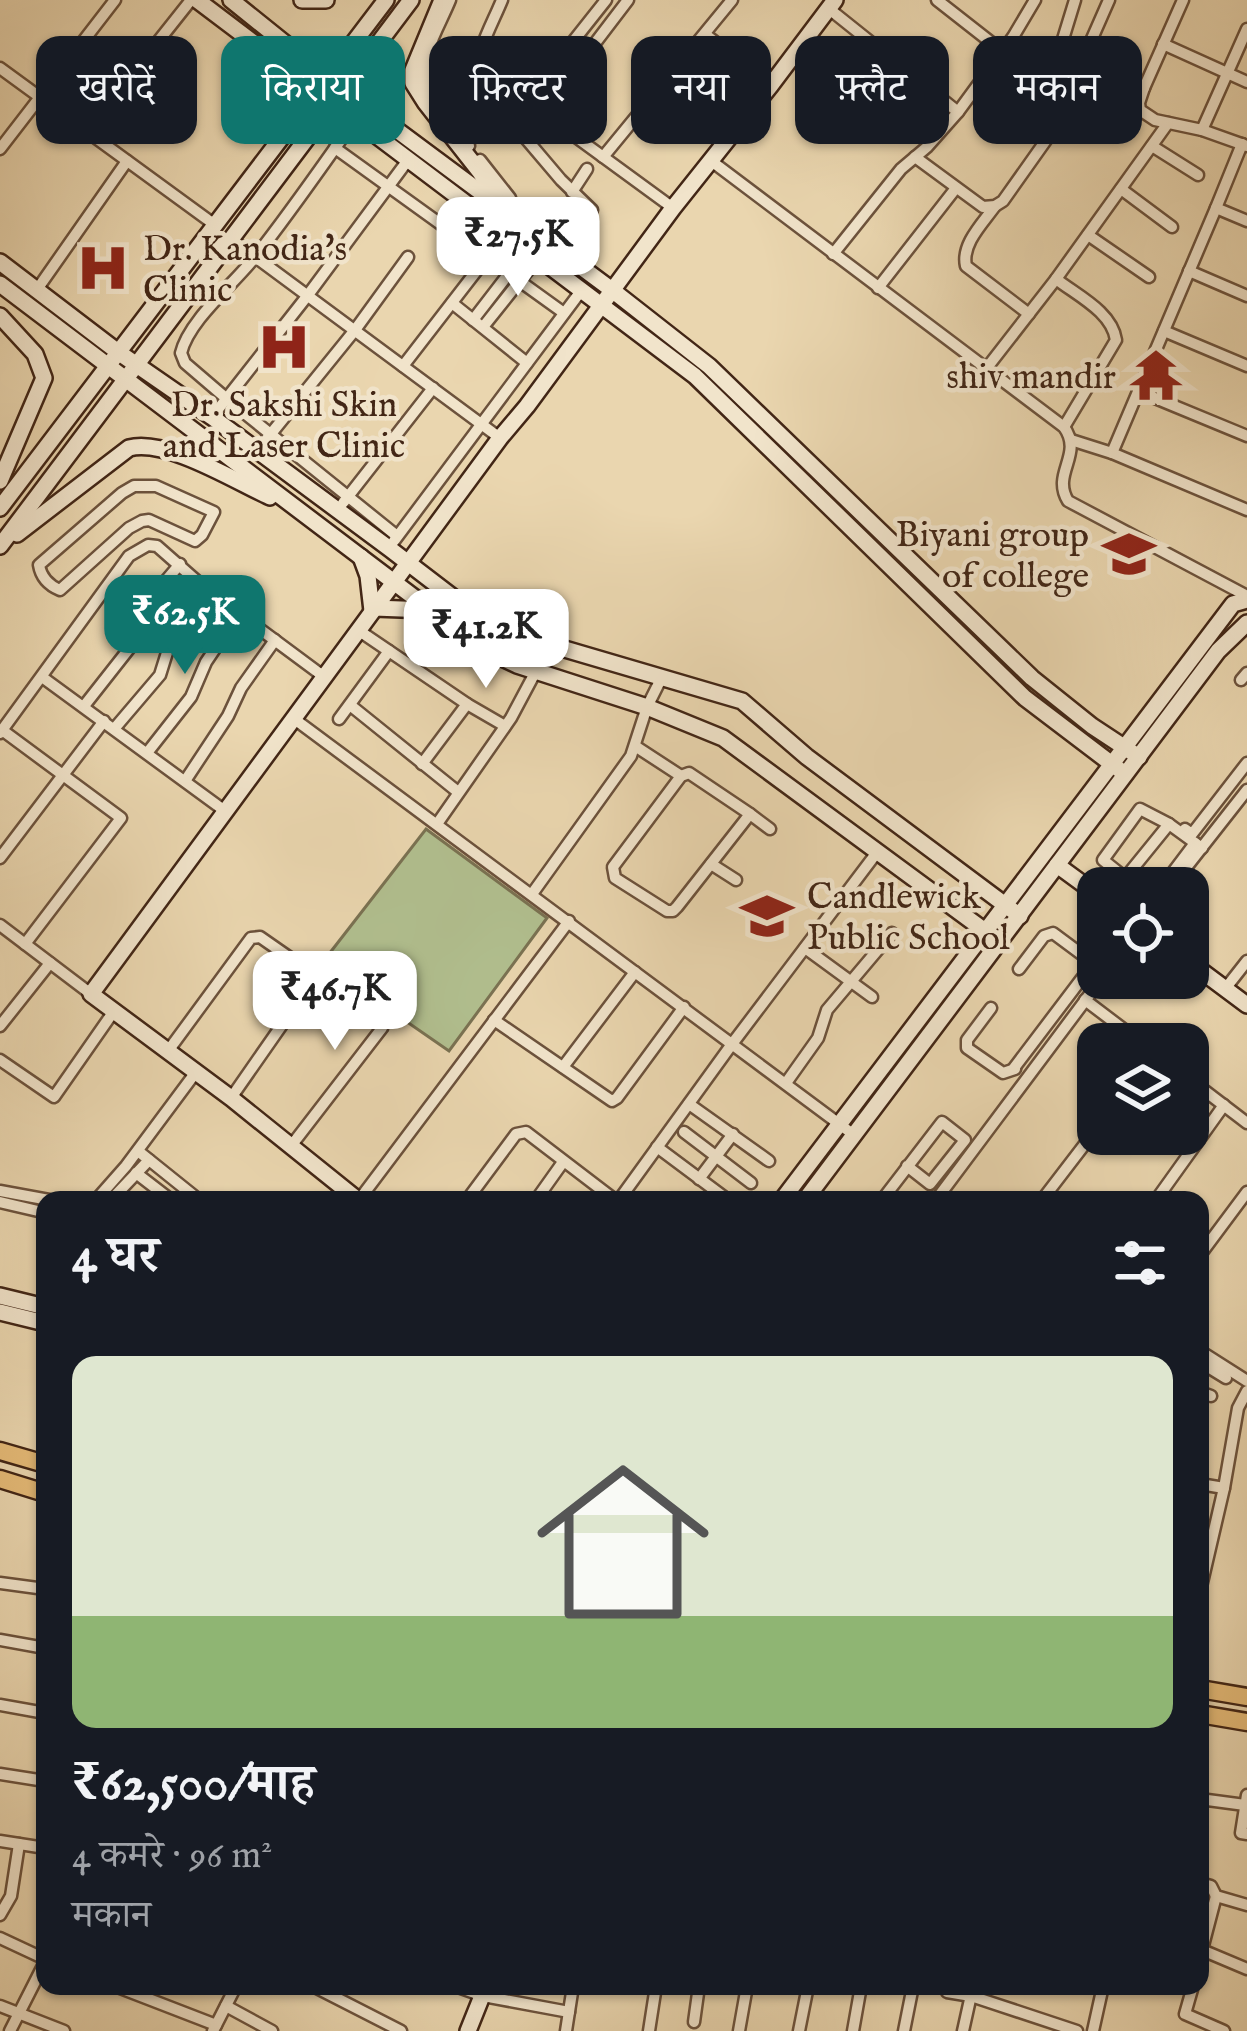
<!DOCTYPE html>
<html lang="hi">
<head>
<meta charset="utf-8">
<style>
  :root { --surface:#171b24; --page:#242831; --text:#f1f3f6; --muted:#9ea1a6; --accent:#0f766e }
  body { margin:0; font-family:"IM FELL English","Noto Serif Devanagari",serif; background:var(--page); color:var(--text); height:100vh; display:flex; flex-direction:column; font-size:45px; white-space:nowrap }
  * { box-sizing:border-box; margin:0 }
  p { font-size:39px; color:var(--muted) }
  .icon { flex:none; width:66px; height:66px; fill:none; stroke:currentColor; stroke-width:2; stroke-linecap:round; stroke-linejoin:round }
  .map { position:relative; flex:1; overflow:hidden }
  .side { position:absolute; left:36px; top:1191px; width:1173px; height:804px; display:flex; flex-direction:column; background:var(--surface); border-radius:24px; box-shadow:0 3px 9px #0004 }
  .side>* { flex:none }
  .banner { position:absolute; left:36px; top:36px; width:1176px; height:108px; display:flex; gap:24px }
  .fabs { position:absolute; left:1077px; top:867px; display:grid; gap:24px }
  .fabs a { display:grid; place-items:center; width:132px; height:132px; border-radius:24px; background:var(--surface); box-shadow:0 3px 9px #0004; font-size:60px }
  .price { position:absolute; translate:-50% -102px; padding:0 27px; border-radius:24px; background:#fff; color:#222; font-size:39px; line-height:78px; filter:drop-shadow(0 3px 6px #0008) }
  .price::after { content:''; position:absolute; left:50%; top:72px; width:36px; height:27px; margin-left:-18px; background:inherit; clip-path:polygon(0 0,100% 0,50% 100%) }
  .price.active { background:var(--accent); color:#fff }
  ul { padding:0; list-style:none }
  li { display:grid; align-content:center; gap:24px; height:636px; padding:0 36px }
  li span { display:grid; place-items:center; height:372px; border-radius:24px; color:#555 }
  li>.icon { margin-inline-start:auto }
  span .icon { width:216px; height:216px; fill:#fffc; stroke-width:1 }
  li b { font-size:51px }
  h2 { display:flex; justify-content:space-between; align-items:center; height:144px; padding:0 36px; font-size:51px }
  .pill { padding:0 42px; border-radius:24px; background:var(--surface); box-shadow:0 3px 9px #0004; font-size:42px; line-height:108px }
  .pill.active { background:var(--accent); color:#fff }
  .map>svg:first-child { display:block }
</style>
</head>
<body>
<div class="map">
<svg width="1247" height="2031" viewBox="0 0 1247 2031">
  <rect width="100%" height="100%" fill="#ead6af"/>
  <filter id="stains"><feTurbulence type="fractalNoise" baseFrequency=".00167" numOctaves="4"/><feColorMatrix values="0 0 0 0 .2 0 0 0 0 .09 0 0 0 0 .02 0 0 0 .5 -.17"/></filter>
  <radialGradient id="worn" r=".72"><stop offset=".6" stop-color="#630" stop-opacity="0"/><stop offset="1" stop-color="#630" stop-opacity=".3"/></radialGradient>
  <polygon fill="#b1bf8f" stroke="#7a7252" stroke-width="3" points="426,829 547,918 449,1051 322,963"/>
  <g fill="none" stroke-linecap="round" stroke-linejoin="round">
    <g stroke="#6c523c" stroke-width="15">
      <g id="street">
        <path d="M450,0C441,23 419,57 425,82C430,105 455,127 469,146"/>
        <path d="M502,0C492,25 474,54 477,81L561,180L592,210"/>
        <polyline points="628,0 554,97 551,110 554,121 673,208"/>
        <polyline points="937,0 1002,51 1080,66 1144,88"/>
        <polyline points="1183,0 1144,88 1139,103 1140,110 1155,120 1202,130 1247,146"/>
        <polyline points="828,8 958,112"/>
        <polyline points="706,35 771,85"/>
        <polyline points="1163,44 1247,82"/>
        <polyline points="1056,62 1075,0"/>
        <polyline points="1080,66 1109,0"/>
        <polyline points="0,68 215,225"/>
        <path d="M355,120C322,166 290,213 255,257C233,285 189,320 181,353L185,363L227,399L397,536"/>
        <polyline points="510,121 606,0"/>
        <polyline points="1202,130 1247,29"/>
        <polyline points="87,131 191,0"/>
        <polyline points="1242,144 1216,208 1247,221"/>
        <polyline points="1152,146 1198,175"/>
        <polyline points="335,148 564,313"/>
        <polyline points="0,149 115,0"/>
        <polyline points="603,157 732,0"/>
        <polyline points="915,157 983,207 995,206 1003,201 1078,95"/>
        <polyline points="480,160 510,198 514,215"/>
        <path d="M710,160L1064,427C1084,455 1051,473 1068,501L1247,596"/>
        <polyline points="1121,189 1172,227"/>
        <polyline points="572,192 587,169"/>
        <path d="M995,206C983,223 961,244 966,266L1029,314"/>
        <polyline points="1088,235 1149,277"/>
        <polyline points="231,239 500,438"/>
        <polyline points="833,254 901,169 927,147 958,112 1013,37 1035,0"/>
        <polyline points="1189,271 1247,296"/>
        <path d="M1056,279C1078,296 1112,312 1116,340L1064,427"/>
        <polyline points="878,288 956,188"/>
        <polyline points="36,291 127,161"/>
        <polyline points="452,303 527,363"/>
        <polyline points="473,320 527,250"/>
        <polyline points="483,327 538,258"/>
        <polyline points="1164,331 1247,366"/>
        <polyline points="403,366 505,234"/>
        <polyline points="986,369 1056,279 1168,123"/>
        <polyline points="1138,391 1247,436"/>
        <polyline points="212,417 308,295 408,160"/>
        <polyline points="1071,440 1112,453 1216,208"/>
        <polyline points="257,451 355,330 408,257"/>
        <polyline points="1112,453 1247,510"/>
        <path d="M134,486H156L214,512L202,535L195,541L149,520L142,521L129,528L60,590C48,585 41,577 39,565L122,493Z"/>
        <polyline points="343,503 433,388"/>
        <polyline points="394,541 581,291"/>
        <polyline points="358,630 467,704 422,764"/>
        <polyline points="42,677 225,811"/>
        <polyline points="1241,680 1247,673"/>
        <polyline points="467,704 505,726"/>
        <polyline points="350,705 458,792"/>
        <polyline points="84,706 132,645 146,604 180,564"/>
        <polyline points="293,718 854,1135"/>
        <polyline points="339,719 389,651"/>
        <polyline points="114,729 160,675 170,643 207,590"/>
        <polyline points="2,730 121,818 25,944"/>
        <polyline points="0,733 129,556 148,545 157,546 207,590 323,676"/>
        <polyline points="635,746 681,776"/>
        <polyline points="147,753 191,697 206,662 239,613"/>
        <polygon points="689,773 750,814 677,907 673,911 667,911 615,878 613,867 681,776"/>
        <polyline points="185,781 228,716 241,688 275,640"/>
        <polyline points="750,814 770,829"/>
        <polyline points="437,824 511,718 536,671"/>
        <polyline points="1185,829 1192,834 1247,763"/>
        <polyline points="0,858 104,721"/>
        <polyline points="711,864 736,880"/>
        <polyline points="1117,888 1169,824"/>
        <polyline points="1138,888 1103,860 1140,809 1169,824 1202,848"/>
        <polyline points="1161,888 1195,843"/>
        <polyline points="1170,888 1247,790"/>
        <polyline points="532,894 631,756 647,707 661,679"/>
        <polyline points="0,925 91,994"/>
        <polyline points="805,948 872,997"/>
        <polyline points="1225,989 1247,961"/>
        <polyline points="1085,1000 1143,1044"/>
        <polyline points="991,1008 967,1040 967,1048 1003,1073 1015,1069"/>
        <polyline points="494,1020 612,1101 617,1098 684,1007"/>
        <polyline points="0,1026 50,963"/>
        <polyline points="168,1051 251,938 260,937 316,976 231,1098"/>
        <polyline points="0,1060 54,1097 114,1011"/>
        <polyline points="563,1067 635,972"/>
        <polyline points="1014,1068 1089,969 1088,959 1053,933 1044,936 1019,969"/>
        <polyline points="1188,1078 1247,1123"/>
        <polyline points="786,1083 818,1038 827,1010 892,933"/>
        <polyline points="689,1104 769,1161"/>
        <polyline points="684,1132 751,1183"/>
        <polyline points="291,1146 382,1028 380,1023 316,976"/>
        <polyline points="657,1147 728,1200"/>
        <polyline points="138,1151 199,1200"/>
        <polyline points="136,1173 171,1200"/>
        <polyline points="699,1179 733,1134"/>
        <polyline points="0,1191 49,1200"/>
        <polyline points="96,1200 126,1166 196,1072"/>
        <polyline points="111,1200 149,1160"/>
        <polyline points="359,1200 569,921"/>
        <polyline points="467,1200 516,1134 526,1132 615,1200"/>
        <polyline points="536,1200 563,1162"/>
        <polyline points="619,1200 732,1044 878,851"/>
        <polyline points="882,1200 942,1122 965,1140 930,1184 907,1166"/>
        <polyline points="936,1200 1102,978"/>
        <polyline points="1042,1200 1098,1127"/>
        <polyline points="1156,1200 1224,1105"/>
        <polyline points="0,1202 38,1211"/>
        <polyline points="1200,1255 1247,1192"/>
        <polyline points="1200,1351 1247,1381"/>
        <polyline points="1200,1362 1226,1378"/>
        <polyline points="1200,1392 1211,1396"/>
        <polyline points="1200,1484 1224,1488"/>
        <polyline points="0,1583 45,1589"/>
        <polyline points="1200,1591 1224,1488 1238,1408 1247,1391"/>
        <polyline points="0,1640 45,1648"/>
        <polyline points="0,1705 45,1713"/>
        <polyline points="0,1774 45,1781"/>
        <polyline points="1247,1795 1241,1833 1247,1834"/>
        <polyline points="1200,1799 1245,1805"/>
        <polyline points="0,1841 45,1848"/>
        <polyline points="1200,1883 1211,1886 1216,1896 1247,1905"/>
        <polyline points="0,1915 11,1896 19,1844"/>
        <polyline points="0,1938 45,1959"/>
        <polyline points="1202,1950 1247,1969"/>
        <polyline points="1200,1957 1216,1896"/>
        <polyline points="115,1986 216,2025"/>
        <polyline points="313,1986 401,2031"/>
        <polyline points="455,1986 483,1996 569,2012"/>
        <polyline points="1193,1986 1185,2014 1224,2031"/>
        <polyline points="947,1992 971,1996 1077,2031"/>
        <polyline points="0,2006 64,2031"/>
        <polyline points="226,2006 272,2031"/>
        <polyline points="694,2022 699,1986"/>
        <polyline points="10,2031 45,1962"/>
        <polyline points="213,2031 236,1986"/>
        <polyline points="566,2031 573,1986"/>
        <polyline points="649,2031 656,1986"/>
        <polyline points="739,2031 747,1986"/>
        <polyline points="799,2031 808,1986"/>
        <polyline points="853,2031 861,1986"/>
        <polyline points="904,2031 913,1986"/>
        <polyline points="963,2031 973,1986"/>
        <polyline points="1093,2031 1103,1986"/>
      </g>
    </g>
    <g stroke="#422616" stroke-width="20">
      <g id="secondary">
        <polyline points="197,0 695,376 1025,698 1125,774"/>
        <polyline points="231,0 343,90 612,290 709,366 1032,678 1092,726 1139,757"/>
        <polyline points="302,0 326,0"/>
        <polyline points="442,0 413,70 413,83 425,102 480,172 496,198"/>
        <polyline points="0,262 118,352 212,417 390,549 493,628 742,701 807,757 1020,916"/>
        <polyline points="0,284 481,648 517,665 647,707 723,738 1000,942"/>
        <polyline points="0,316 35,354 44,378 0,481"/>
        <polyline points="0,508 386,0"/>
        <path d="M17,534L129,448C166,438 235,481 270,497"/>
        <polyline points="0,546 411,0"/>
        <polyline points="361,557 368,576 372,611"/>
        <polyline points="374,608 428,610"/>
        <polyline points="1057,865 1098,895"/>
        <polyline points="1188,961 1247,1005"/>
        <polyline points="358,1200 231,1098 91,994 500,438 527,406 673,208 771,85 835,0"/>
        <polyline points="782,1200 1233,604 1247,600"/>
        <polyline points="805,1200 1218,651 1247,623"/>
        <polyline points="0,1296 45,1307"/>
        <polyline points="0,1312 45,1323"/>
        <polyline points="468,2031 486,1986"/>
      </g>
    </g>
    <g stroke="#422616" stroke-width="21">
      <g id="primary">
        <polyline points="0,1451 45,1464"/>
        <polyline points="0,1479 45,1493"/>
        <polyline points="1200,1689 1247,1697"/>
        <polyline points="1200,1714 1247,1722"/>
      </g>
    </g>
    <use href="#street" stroke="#f1e4cb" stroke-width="10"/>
    <use href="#secondary" stroke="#f1e4cb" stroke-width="15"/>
    <use href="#primary" stroke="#e5bb78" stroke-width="16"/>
  </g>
  <defs>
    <g id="hospital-bare" transform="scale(4.14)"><path d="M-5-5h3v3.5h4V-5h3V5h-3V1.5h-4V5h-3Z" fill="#8f2418" stroke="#f1e4cb" stroke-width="2.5" paint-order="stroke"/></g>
    <g id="temple-bare" transform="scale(4.14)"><path d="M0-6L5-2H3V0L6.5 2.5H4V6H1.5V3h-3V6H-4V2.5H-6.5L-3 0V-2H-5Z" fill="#8f2418" stroke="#f1e4cb" stroke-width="2.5" paint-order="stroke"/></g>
    <g id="university-bare" transform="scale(4.14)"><path d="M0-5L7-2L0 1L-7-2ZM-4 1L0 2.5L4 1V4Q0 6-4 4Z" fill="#8f2418" stroke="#f1e4cb" stroke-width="2.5" paint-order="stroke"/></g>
    <g id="school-bare" transform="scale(4.14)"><path d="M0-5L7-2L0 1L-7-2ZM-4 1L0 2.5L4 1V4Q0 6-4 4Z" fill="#8f2418" stroke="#f1e4cb" stroke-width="2.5" paint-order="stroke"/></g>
  </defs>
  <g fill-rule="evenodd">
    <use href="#hospital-bare" x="103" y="268"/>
    <use href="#hospital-bare" x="284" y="347"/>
    <use href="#temple-bare" x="1156" y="375"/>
    <use href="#university-bare" x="1129" y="554"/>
    <use href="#school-bare" x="767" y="916"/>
  </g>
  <g text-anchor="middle" stroke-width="9" stroke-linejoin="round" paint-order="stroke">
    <g font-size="36" fill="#422616" stroke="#f1e4cb" text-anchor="start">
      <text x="143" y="260">Dr. Kanodia's<tspan x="143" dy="41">Clinic</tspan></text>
      <text x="1116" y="388" text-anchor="end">shiv mandir</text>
      <text x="284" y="416" text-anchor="middle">Dr. Sakshi Skin<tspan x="284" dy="41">and Laser Clinic</tspan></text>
      <text x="1089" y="546" text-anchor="end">Biyani group<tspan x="1089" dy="41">of college</tspan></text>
      <text x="807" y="908">Candlewick<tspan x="807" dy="41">Public School</tspan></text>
    </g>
  </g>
  <rect width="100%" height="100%" filter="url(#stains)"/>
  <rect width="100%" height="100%" fill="url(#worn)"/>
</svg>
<div class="fabs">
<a><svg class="icon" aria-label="locate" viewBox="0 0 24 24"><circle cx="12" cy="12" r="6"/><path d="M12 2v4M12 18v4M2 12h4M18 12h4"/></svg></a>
<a><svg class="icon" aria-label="layers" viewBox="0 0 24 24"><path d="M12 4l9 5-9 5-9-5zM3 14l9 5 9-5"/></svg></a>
</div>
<b class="price" style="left:518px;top:299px">₹27.5K</b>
<b class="price active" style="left:185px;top:677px">₹62.5K</b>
<b class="price" style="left:486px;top:691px">₹41.2K</b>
<b class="price" style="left:335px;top:1053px">₹46.7K</b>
<div class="banner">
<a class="pill">खरीदें</a>
<a class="pill active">किराया</a>
<a class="pill">फ़िल्टर</a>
<a class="pill">नया</a>
<a class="pill">फ़्लैट</a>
<a class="pill">मकान</a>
</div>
<section class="side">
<h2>4 घर<svg class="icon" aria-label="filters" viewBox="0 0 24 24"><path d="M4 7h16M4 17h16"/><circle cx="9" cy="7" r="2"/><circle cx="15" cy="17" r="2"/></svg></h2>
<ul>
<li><span style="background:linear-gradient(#dfe7d0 70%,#8fb573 0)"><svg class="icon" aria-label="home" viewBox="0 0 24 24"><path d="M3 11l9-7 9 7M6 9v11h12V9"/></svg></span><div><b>₹62,500/माह</b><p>4 कमरे · 96 m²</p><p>मकान</p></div></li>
</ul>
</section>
</div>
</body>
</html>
